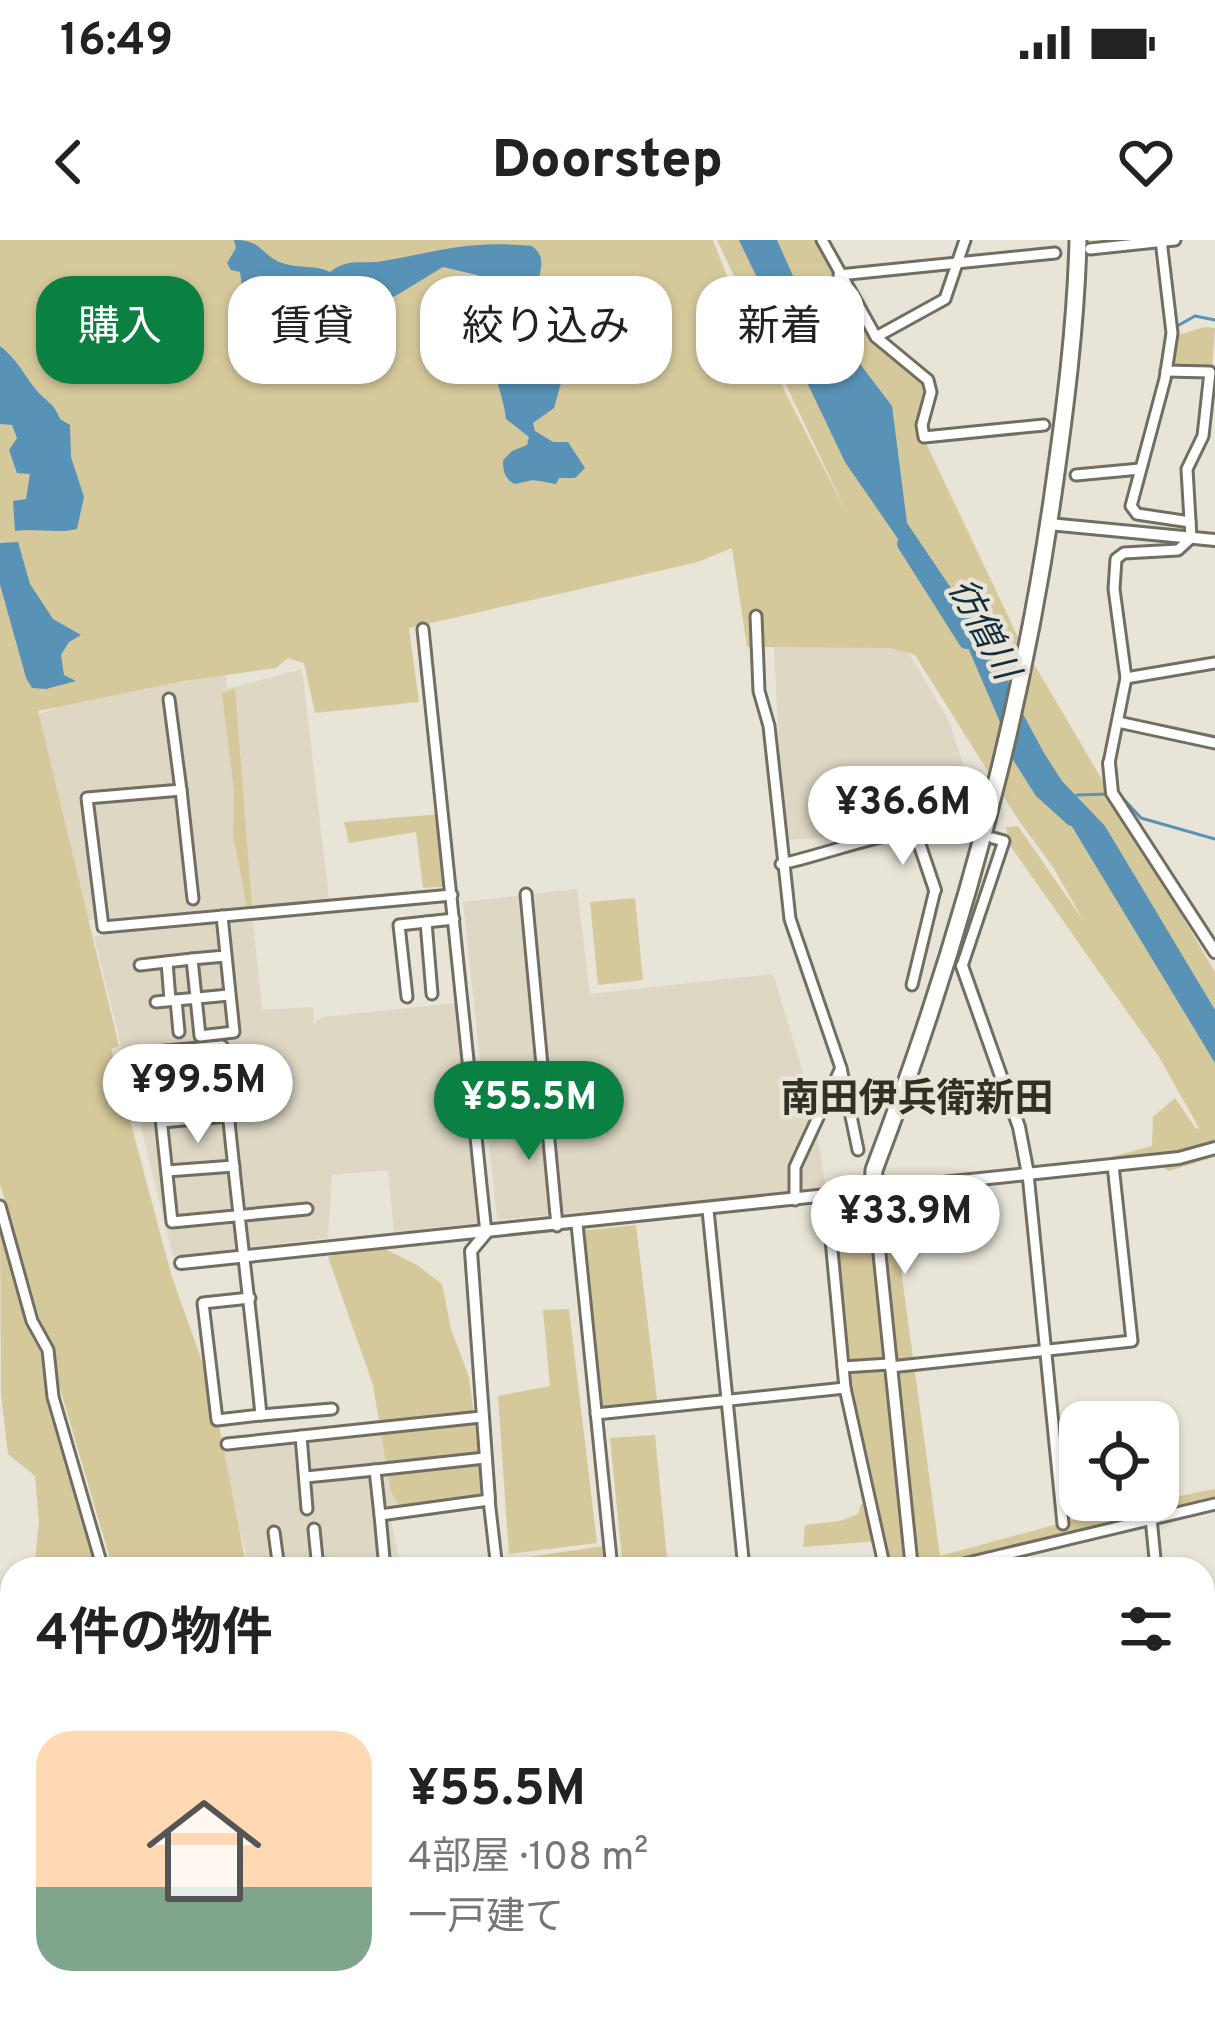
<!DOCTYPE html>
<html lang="ja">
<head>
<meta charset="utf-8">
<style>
  :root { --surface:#fff; --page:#f6f6f6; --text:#222; --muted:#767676; --accent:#0b8043 }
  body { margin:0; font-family:Overpass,"Noto Sans JP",sans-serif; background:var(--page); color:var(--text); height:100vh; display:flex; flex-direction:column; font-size:45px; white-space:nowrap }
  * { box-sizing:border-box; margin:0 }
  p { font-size:39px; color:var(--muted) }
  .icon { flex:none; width:66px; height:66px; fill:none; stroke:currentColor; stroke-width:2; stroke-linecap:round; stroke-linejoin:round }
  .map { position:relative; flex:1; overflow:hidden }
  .side { position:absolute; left:0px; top:1317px; width:1215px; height:468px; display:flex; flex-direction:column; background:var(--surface); border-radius:36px 36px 0 0; box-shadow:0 3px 9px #0004 }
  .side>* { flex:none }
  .guide { position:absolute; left:36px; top:36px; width:1143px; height:108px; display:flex; gap:24px }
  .fabs { position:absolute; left:1059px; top:1161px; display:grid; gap:24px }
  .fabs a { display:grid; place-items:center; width:120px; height:120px; border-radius:24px; background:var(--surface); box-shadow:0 3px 9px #0004; font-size:60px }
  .price { position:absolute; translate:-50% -102px; padding:0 27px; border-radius:42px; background:#fff; color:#222; font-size:39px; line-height:78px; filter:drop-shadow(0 3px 6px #0008) }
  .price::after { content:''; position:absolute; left:50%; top:72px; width:36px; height:27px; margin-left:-18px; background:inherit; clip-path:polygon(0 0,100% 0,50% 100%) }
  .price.current { background:var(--accent); color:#fff }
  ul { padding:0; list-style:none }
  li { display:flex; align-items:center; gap:36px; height:300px; padding:0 36px }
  li span { display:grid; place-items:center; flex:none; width:336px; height:240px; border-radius:36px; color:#555 }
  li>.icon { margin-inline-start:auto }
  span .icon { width:144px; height:144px; fill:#fffc; stroke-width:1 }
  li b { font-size:51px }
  h2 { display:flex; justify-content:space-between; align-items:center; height:144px; padding:0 36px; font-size:51px }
  .pill { padding:0 42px; border-radius:36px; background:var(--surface); box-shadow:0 3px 9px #0004; font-size:42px; line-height:108px }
  .pill.current { background:var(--accent); color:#fff }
  .status { display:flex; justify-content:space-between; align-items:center; height:84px; padding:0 60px; background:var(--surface); direction:ltr }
  .status svg { height:33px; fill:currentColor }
  header { display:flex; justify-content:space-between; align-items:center; height:156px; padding:0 36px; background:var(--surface); font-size:54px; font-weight:800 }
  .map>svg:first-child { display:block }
</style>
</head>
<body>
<div class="status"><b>16:49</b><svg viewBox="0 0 49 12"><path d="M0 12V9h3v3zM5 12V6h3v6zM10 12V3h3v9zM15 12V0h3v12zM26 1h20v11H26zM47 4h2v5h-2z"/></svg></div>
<header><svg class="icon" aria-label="back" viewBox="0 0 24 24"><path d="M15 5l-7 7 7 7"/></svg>Doorstep<svg class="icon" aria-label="heart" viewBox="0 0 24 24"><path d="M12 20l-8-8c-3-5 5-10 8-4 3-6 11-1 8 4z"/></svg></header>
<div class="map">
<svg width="1215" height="1785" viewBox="0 0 1215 1785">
  <rect width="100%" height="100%" fill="#e8e4d7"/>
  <g fill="#ddd7c3">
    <polygon points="903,403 950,483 967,537 958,583 900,584 900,588 869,594 784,600 774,407"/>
    <polygon points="302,429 329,659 88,680 38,475 92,454 225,430 227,449"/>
    <polygon points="577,649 590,754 773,734 812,862 826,948 497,980 463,662"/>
    <polygon points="253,681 262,770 313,767 314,784 322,777 456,763 478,983 394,992 388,930 332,935 328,998 173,1016 94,696"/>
    <polygon points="473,1183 482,1259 389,1269 401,1329 250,1329 220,1211"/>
  </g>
  <g fill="#d5c89b">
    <polygon points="0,0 713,0 748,91 755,93 848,275 717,0 822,0 854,61 928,140 924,199 1017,395 1215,732 1215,917 1169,931 1162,927 1034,938 1152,906 1153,877 1175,858 1196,889 1199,888 1159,817 1009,604 1006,587 1018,586 1085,683 1053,627 1019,581 915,415 890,408 747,407 732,308 698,322 409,388 419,462 315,473 304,423 288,418 276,428 183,441 38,471 119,806 111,809 171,1034 212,1150 247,1329 113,1329 0,944 0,346 26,438 40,447 0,300"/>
    <polygon points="1204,87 1215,88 1212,127 1166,131 1179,95"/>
    <polygon points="235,449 252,667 247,667 233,593 234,550 222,453"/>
    <polygon points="441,574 450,646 423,648 416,592 349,603 344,582"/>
    <polygon points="635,658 643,740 598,745 590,662"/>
    <polygon points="890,949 940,1316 1069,1281 1199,1252 1215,1249 1215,1265 1089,1292 1065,1292 943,1329 884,1329 878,1301 803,1307 805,1285 840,1281 858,1274 861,1264 871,1263 849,1147 827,957"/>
    <polygon points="0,969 101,1329 34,1329 39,1282 35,1236 8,1214 1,1154"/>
    <polygon points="636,985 658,1168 603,1173 578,991"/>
    <path d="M377,1005L417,1025L442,1044L451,1089L469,1137L484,1249C463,1271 428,1269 400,1267L391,1252L373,1145L328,1017L346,1009Z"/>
    <polygon points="569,1069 597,1303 509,1314 498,1156 550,1146 543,1070"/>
    <polygon points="655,1195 668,1329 623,1329 610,1198"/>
    <polygon points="610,1305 612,1329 502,1329 501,1321"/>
    <polygon points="1215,1404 1215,1564 1203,1565 1203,1406"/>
    <polygon points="213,1773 404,1773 406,1785 215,1785"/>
  </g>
  <g fill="#5892b7">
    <path d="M234,0C261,0 259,12 279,22C296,29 314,24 330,32C349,17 361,25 383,21C441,11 469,0 532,6C544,15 542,24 539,38L516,51L477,35L443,27L397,55L311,94L300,97L248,87L240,32L231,30L227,23L236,8Z"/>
    <polygon points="739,0 777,0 793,36 892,166 907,283 1001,422 1016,461 1044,513 1062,541 1105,586 1215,770 1215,823 1062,570 1009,503 960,389 845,222"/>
    <path d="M523,93C541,99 547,109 558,123L557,136L561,143L554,168L533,183L535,191L553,202H568L585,228L575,238H559L556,244L533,240L515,244C505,239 503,232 503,220L512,211L527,205L529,197L506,179C504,156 491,133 494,113L505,107L514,108L521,104Z"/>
    <path d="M0,106C18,121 21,130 34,147C44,161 54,162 60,179L70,185L71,217L84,257L77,289C56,294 37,288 15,291L13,261L26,259L30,234L17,233L9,210L17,198L12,185L0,184Z"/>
    <polygon points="18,302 30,344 53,379 81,395 69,402 61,415 64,435 76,441 46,449 32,448 26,438 0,345 0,303"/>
  </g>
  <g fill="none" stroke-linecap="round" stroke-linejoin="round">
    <g stroke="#5892b7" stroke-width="3">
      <polyline points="1179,85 1195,76 1215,80"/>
      <polyline points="1119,554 1141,578 1215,599"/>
      <polyline points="1077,555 1110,554"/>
    </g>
    <g stroke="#5892b7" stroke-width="14">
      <polyline points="904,304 966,402"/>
      <polyline points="1005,494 1041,551 1072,579"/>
    </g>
    <g stroke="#716e62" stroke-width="15">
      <g id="minor">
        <polyline points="822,0 876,97 928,140 931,152 922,185 924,197 1044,185"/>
        <polyline points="1161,0 1172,93 1165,139 1131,266 1137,274 1190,282"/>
        <polyline points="1090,9 1175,0"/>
        <polyline points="839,35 1055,13"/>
        <polyline points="876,97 945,59 965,0"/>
        <polyline points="1076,235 1140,229"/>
        <polyline points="756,376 759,451 769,486 790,679 841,828 858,910"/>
        <polyline points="423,389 486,993"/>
        <polyline points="1126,438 1215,423"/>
        <polyline points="169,459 181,550 87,558 103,687 452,655"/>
        <polyline points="1118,482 1215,503"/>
        <polyline points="1109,523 1126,438 1114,349 1116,319 1124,313 1178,310 1191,298 1187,229 1203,196 1210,132 1166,131"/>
        <polyline points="181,550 193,659"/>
        <path d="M781,624C839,612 913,577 970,593"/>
        <polyline points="526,654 557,986"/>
        <polyline points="222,676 234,792 200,796 192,719 225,716"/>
        <polyline points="426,682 432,754"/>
        <polyline points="167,722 170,760"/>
        <polyline points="140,725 192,719"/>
        <polyline points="962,726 1004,601 993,598"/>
        <polyline points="912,745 935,650"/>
        <polyline points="407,757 399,685 454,679"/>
        <polyline points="176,760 179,792"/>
        <polyline points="156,762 229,755"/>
        <polyline points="158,848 225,841"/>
        <polyline points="162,882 228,876"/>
        <polyline points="167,931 234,926"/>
        <polyline points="1028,934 1063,1284"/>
        <polyline points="827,957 845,1148 885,1329"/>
        <polyline points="795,960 795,927 841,828"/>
        <polyline points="0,966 32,1081 48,1110 53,1157 103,1329"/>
        <path d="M307,969L172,982L154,812L222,806C232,929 249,1051 261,1175L332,1169"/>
        <polyline points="708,970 744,1329"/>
        <polyline points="577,984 612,1329"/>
        <polyline points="250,1058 203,1063 217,1180 261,1175"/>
        <polyline points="843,1127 889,1124"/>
        <polyline points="890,1127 1132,1101 1113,925"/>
        <polyline points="596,1174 845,1148"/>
        <polyline points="301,1196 307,1269"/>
        <polyline points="227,1204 481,1177"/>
        <polyline points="375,1230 485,1218"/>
        <polyline points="306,1237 375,1230 380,1275 489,1260 497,1329"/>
        <polyline points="380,1275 385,1329"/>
        <polyline points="1151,1278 1156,1329"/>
        <polyline points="314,1289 318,1329"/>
        <polyline points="274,1292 279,1329"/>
        <polyline points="943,1329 1215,1264"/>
        <polyline points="1203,1457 1215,1455"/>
        <polyline points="1203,1769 1205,1785"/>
        <polyline points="209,1773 212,1785"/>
        <polyline points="788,1773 789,1785"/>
      </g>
    </g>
    <g stroke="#716e62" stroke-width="16">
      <g id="tertiary">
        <polyline points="1049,284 1215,300"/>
        <polyline points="1109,523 1112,553 1215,712"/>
        <polyline points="915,591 935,650"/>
        <polyline points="962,726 1019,887 1028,934"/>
        <polyline points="873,951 912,1329"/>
        <polyline points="486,993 471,1011 489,1260"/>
        <polyline points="181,1023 1179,918 1215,908"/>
        <polyline points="1203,1592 1215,1591"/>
        <polyline points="629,1773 630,1785"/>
        <polyline points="953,1773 954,1785"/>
      </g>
    </g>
    <g stroke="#716e62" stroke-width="21">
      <path id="trunk" d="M873,951L874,930C958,710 1020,487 1053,254C1065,170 1076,85 1078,0"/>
    </g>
    <use href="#minor" stroke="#fff" stroke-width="9"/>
    <use href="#tertiary" stroke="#fff" stroke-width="10"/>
    <use href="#trunk" stroke="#fff" stroke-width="15"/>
  </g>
  <g text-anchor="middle" stroke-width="9" stroke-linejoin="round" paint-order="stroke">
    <g font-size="36" font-style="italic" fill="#132e3f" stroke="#e8e4d7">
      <text transform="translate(985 388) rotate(62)" y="13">彷僧川</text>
    </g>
    <g font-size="39" font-weight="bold" fill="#322f25" stroke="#e8e4d7">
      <text x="917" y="871">南田伊兵衛新田</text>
    </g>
  </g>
</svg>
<div class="fabs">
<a><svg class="icon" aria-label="locate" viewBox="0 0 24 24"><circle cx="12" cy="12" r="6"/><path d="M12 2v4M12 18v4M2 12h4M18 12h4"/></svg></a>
</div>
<b class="price" style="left:903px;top:628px">¥36.6M</b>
<b class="price" style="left:198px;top:906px">¥99.5M</b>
<b class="price current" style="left:529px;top:923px">¥55.5M</b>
<b class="price" style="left:905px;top:1037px">¥33.9M</b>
<div class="guide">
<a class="pill current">購入</a>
<a class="pill">賃貸</a>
<a class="pill">絞り込み</a>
<a class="pill">新着</a>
</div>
<section class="side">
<h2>4件の物件<svg class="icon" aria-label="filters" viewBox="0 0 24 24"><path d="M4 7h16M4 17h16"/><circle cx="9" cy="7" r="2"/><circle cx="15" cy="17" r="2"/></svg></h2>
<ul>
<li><span style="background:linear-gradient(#ffd9b3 65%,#7fa58c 0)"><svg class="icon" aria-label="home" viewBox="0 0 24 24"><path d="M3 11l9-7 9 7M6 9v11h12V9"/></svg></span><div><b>¥55.5M</b><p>4部屋 · 108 m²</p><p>一戸建て</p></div></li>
</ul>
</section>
</div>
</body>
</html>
